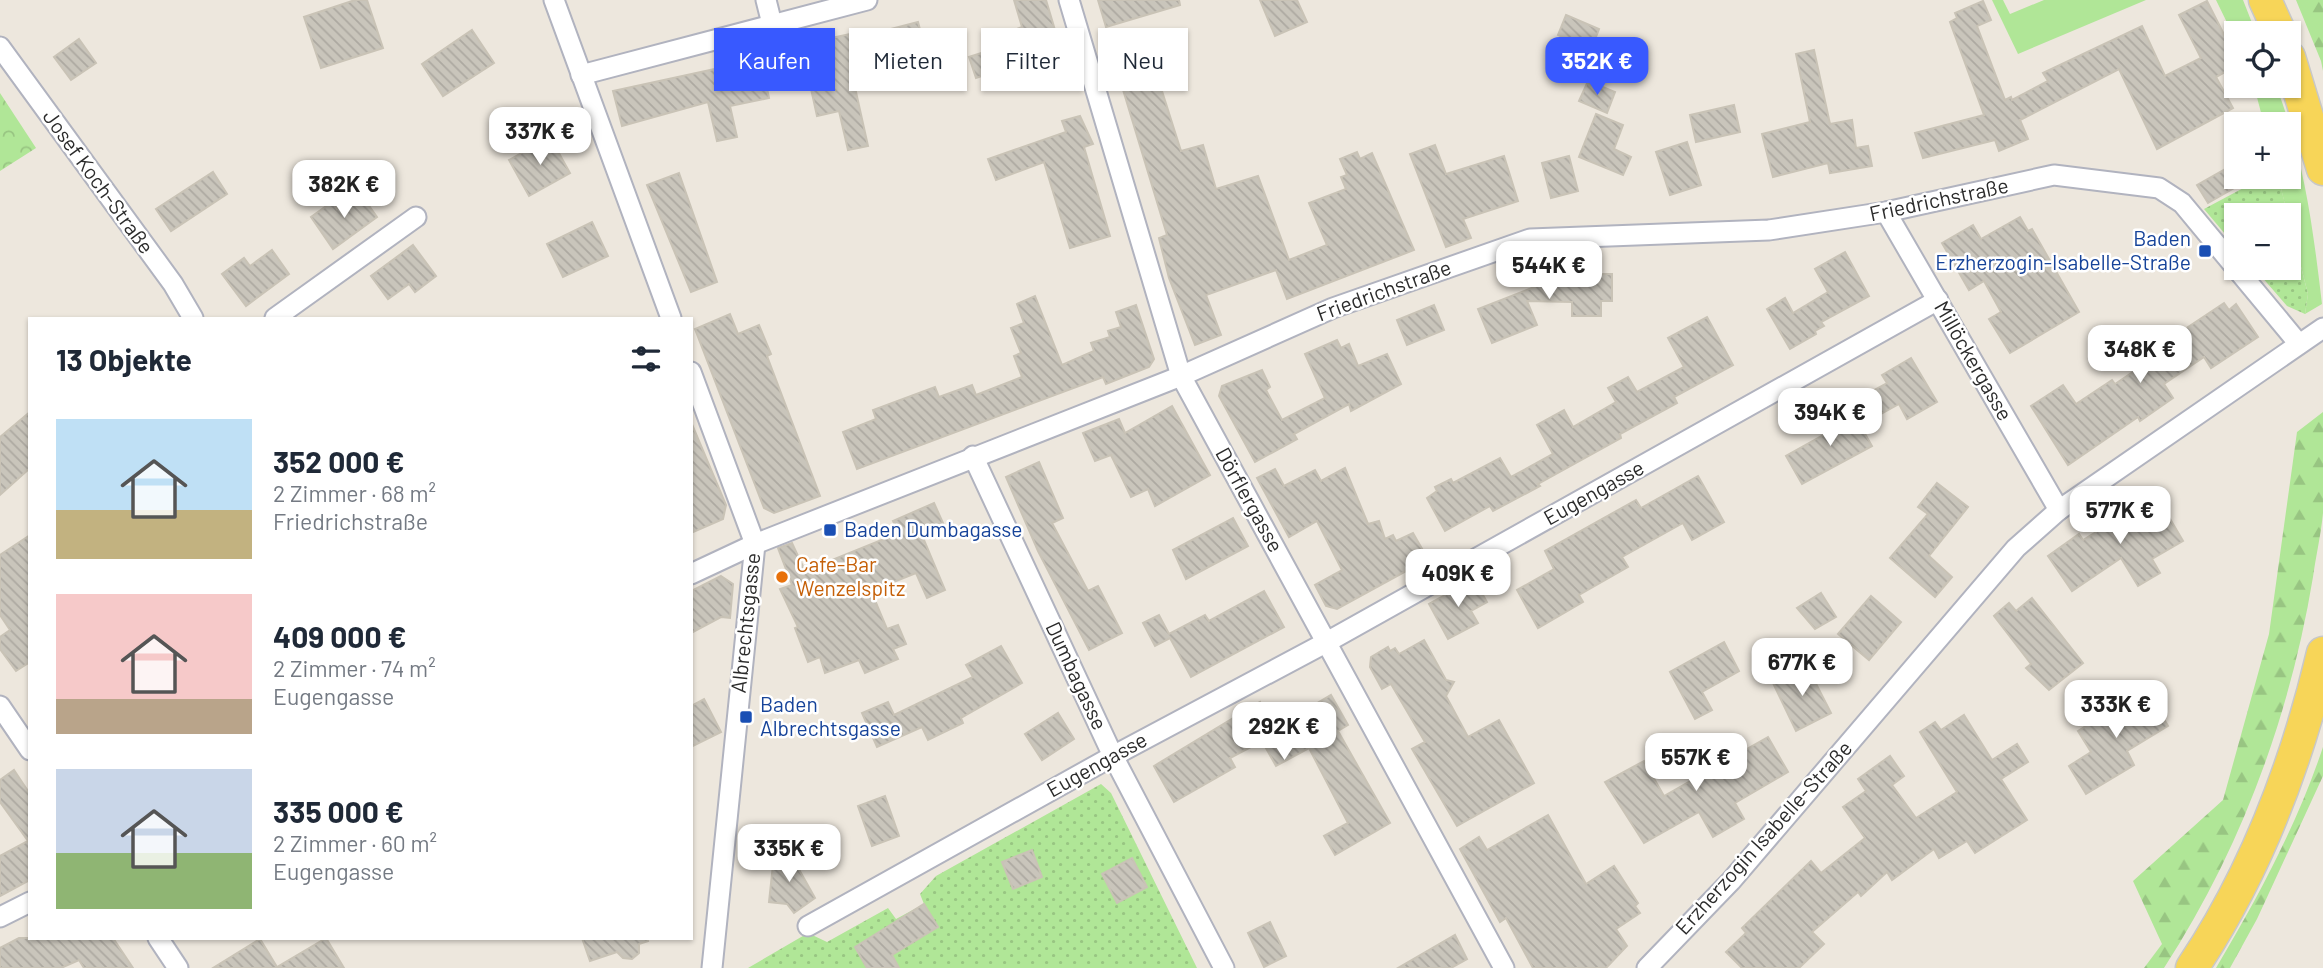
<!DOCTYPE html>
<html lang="de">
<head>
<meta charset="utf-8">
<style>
  :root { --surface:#fff; --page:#f6f6f7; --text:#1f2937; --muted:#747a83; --accent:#3859ff }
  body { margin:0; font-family:Barlow,sans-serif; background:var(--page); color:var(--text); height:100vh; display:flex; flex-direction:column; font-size:26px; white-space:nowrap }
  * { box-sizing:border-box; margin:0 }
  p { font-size:23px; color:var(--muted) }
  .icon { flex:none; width:38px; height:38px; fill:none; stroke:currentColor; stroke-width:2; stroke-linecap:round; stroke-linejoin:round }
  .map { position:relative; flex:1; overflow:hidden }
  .details { position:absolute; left:28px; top:317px; width:665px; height:623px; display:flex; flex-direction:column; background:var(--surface); border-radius:0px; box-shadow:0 2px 5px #0004 }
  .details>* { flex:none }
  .hud { position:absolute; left:714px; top:28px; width:665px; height:63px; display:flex; gap:14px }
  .tools { position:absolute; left:2224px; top:21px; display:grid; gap:14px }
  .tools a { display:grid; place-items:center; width:77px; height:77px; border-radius:0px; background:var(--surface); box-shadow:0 2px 5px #0004; font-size:35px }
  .price { position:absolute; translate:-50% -60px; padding:0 16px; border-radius:14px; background:#fff; color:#222; font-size:23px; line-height:46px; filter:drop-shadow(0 2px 4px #0008) }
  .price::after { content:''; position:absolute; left:50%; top:42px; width:21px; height:16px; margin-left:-10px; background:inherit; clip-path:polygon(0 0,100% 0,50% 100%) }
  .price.selected { background:var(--accent); color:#fff }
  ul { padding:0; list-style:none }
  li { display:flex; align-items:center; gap:21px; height:175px; padding:0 28px }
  li span { display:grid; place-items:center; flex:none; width:196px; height:140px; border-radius:0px; color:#555 }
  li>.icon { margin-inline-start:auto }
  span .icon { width:84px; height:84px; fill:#fffc; stroke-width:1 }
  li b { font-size:30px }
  h2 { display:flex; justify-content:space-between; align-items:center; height:84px; padding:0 28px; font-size:30px }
  .tag { padding:0 24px; border-radius:0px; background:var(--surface); box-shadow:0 2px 5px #0004; font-size:24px; line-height:63px }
  .tag.selected { background:var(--accent); color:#fff }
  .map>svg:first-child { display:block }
</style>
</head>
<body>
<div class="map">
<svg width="2323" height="968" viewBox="0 0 2323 968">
  <defs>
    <pattern id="forest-firs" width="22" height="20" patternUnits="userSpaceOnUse" patternTransform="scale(1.75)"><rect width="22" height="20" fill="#b0e697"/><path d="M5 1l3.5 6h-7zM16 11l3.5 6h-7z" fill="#98c582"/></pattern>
    <pattern id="park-crowns" width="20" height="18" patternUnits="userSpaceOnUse" patternTransform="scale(1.75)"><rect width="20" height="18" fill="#b0e697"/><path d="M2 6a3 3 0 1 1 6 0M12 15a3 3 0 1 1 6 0" fill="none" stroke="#98c582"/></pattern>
    <pattern id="garden-dots" width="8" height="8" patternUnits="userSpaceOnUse" patternTransform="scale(1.75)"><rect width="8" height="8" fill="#b0e697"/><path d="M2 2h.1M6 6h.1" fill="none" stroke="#98c582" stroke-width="1.8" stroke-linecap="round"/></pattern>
    <pattern id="building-back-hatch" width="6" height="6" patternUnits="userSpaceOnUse" patternTransform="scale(1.75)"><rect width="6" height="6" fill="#c9c5bb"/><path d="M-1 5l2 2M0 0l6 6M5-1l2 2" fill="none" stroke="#ada9a1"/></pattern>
  </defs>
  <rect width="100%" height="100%" fill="#ede7dd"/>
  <g fill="#b0e697">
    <polygon points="1992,0 2003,0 2010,14 2044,0 2146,0 2018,54"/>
    <polygon points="2216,0 2243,0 2256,33 2236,33 2236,41"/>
    <path d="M2254,86H2276C2304,157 2313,228 2322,304L2305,314L2308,294L2278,177H2289V124H2264Z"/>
  </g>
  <g fill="url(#forest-firs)">
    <polygon points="2296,0 2323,0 2323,71 2321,61"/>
    <path d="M2323,412C2323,445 2323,480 2323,513C2321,534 2316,556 2313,577C2290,716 2241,849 2164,968H2144L2162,944L2133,881L2223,800L2269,634L2297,432Z"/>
    <path d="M2323,747V776L2257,919L2230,968H2216C2258,897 2297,825 2323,747Z"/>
  </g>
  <polygon fill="url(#park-crowns)" points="0,93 36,148 0,171"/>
  <g fill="url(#garden-dots)">
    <polygon points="2264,177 2278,177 2288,215 2236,215 2236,247 2204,209"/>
    <polygon points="2289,220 2308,294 2305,314 2287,306 2254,268 2289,268"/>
    <polygon points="1101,784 1111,793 1197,968 748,968 808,933 827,942 888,908 896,919 924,904 920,894 936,876"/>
  </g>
  <g fill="url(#building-back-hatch)" stroke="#c9c3b6" stroke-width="2">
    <polygon points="355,0 367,0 383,48 321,68 304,17"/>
    <polygon points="1014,0 1046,0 1058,40 1032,48 1035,58 976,78 969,57 1022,40 1017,29 1022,27"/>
    <polygon points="1098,0 1179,0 1180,5 1106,27"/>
    <polygon points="1260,0 1297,0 1307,22 1275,36"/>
    <polygon points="1983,1 1991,20 1977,26 2005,100 2011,97 2012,100 2048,81 2043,73 2142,26 2165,76 2201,58 2179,15 2207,1 2236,58 2236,66 2216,77 2233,108 2157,149 2119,69 2020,120 2028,139 1999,151 1995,140 1923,158 1915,133 1984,115 1950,22 1957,18 1955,13"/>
    <polygon points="1566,15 1599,29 1591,50 1558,35"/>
    <polygon points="918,22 927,56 891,65 889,57 850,65 868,146 848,150 839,111 817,116 806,66 798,67 794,46 855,33 856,38"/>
    <polygon points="472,30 494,63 443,96 422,64"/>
    <polygon points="79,39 96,63 71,80 54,57"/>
    <polygon points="1577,49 1608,63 1601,80 1569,67"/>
    <polygon points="1149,50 1181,151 1203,145 1216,189 1258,176 1289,260 1327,245 1309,203 1346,189 1341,177 1347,175 1340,159 1357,152 1360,159 1372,153 1414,250 1287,299 1276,270 1206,295 1221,335 1195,345 1169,278 1159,238 1167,235 1114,60"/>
    <polygon points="1814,50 1830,124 1852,120 1856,148 1868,146 1872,166 1830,173 1828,163 1773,177 1762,134 1810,122 1796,54"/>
    <polygon points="761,59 769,98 730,106 737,137 717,141 708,102 622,126 613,91"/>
    <polygon points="1588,81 1615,92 1607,113 1579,101"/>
    <polygon points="1734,105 1740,132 1696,142 1690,115"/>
    <polygon points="1596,114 1623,125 1614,149 1631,157 1623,175 1579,157"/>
    <polygon points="1080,116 1093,144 1084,147 1110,236 1070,248 1044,162 996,180 988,159 1066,132 1062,121"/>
    <polygon points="550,137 570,173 529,196 509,160"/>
    <polygon points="1687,142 1701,185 1670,195 1656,152"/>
    <polygon points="1435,145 1446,174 1504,156 1518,201 1463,219 1471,238 1446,247 1410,154"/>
    <polygon points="1569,156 1578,191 1551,198 1542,163"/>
    <polygon points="2236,163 2236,187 2208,203 2197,185"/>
    <polygon points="213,172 227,194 171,231 156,209"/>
    <polygon points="679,173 717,282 691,292 647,185"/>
    <polygon points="360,193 377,217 333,249 311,217 332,202 337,209"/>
    <polygon points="2020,217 2028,231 2032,229 2079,312 2010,353 1989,319 2001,312 1984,281 1969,290 1942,243 1973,225 1981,239"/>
    <polygon points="592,222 608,256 563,277 547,244"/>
    <polygon points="413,245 436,276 415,292 409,284 388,299 371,276"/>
    <polygon points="272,250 289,274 246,306 222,274 244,258 250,266"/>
    <polygon points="1845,252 1869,296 1821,322 1824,326 1815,331 1816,334 1790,349 1767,309 1785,298 1793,313 1828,292 1815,269"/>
    <polygon points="1572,266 1601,266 1601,274 1612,274 1612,301 1601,301 1601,316 1572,316 1572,302 1527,301 1537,325 1492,343 1478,309 1547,282 1572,275"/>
    <polygon points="1035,296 1062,365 1094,351 1091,343 1110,337 1108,331 1121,327 1116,312 1136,305 1154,359 1149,367 1106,384 1103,377 857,469 843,432 876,419 873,410 935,387 939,397 972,385 976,395 1022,377 1014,356 1021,353 1011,328 1024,323 1017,304"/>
    <polygon points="2224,303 2229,310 2236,304 2258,337 2211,368 2204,357 2164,384 2173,398 2140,421 2138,417 2068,465 2031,406 2063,385 2076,404 2112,380 2115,384 2167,349 2187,333 2185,329"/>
    <polygon points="1434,305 1444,330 1407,345 1397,320"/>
    <polygon points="730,314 738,334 759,325 771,354 767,356 820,496 774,513 764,508 695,329"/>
    <polygon points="1707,317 1733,365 1674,397 1677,403 1620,434 1621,438 1538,484 1540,486 1493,511 1490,506 1445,531 1427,498 1437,491 1435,487 1451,479 1453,483 1500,458 1511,477 1553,454 1537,425 1564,410 1573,427 1616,402 1608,388 1628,377 1637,392 1684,367 1668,338"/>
    <polygon points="1337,340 1341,348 1349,344 1358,366 1387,354 1401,384 1351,411 1349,404 1294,434 1297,439 1255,462 1219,396 1222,386 1262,370 1270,387 1266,390 1282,420 1325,398 1305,354"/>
    <polygon points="1911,358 1937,402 1907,419 1899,404 1881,414 1869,393 1887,383 1882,375"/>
    <polygon points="1172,406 1210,475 1155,506 1148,489 1131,497 1111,455 1095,461 1083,433 1119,419 1125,433"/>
    <polygon points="1852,411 1872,446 1802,484 1786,456 1825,434 1821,428"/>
    <polygon points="30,412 30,468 0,495 0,437"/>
    <polygon points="691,422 726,505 723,519 691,533"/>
    <polygon points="1039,462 1063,518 1052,523 1088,591 1098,586 1122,633 1089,650 1038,551 1006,477"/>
    <polygon points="1345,468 1368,524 1379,521 1385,539 1393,535 1396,541 1413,533 1428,559 1337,609 1326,606 1315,585 1342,570 1317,521 1289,537 1257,478 1275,469 1284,486 1315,470 1321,481"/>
    <polygon points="1698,476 1724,522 1692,540 1683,523 1622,557 1628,567 1579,595 1583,602 1538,628 1517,590 1554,569 1545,551 1636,500 1641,508"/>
    <polygon points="1937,483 1968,507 1929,556 1952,577 1935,597 1890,558 1928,514 1918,507"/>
    <polygon points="2156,495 2183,541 2152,559 2160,573 2138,586 2121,558 2072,591 2048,556 2079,534 2083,540"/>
    <polygon points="934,503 943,523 921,533 945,590 927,598 916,573 871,591 887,629 898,625 906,644 893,649 898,659 865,673 859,660 825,673 820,657 808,662 795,628 798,627 780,589 792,585 778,548 792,543 805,571 899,533 893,521"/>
    <polygon points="1233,518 1248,546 1186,579 1173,550"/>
    <polygon points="30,535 30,662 16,671 0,649 0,637 10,630 0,615 0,555"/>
    <polygon points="721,576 733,584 730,618 721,617 691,633 691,591"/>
    <polygon points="1474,579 1487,602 1471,611 1478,623 1448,639 1429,604"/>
    <polygon points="1264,591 1284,627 1191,677 1170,638 1155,646 1143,623 1159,615 1169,634 1205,615 1209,621"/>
    <polygon points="1821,593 1836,617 1815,629 1797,608"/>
    <polygon points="1871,596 1901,622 1869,660 1838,634"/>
    <polygon points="2032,598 2083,663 2049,690 2026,668 2031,664 1994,616 2009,603 2016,611"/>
    <polygon points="1424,640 1446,680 1454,682 1446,696 1468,737 1499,720 1534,783 1457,826 1412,749 1425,742 1391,684 1382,689 1370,667 1371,657 1388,647 1390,651 1395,648 1399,654"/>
    <polygon points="1724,642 1739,671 1702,692 1712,710 1695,719 1670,672"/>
    <polygon points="1001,646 1022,683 961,718 963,723 928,740 922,727 877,747 862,713 888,702 894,715 973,677 966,665"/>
    <polygon points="1807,666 1831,713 1796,731 1773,683"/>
    <polygon points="2145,688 2168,726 2127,751 2134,765 2086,794 2069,766 2091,752 2078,731"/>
    <polygon points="1331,695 1348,725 1338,731 1390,823 1335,855 1324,836 1348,823 1309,748 1276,766 1262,741 1230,758 1235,767 1174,802 1154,766 1260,702 1275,728"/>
    <polygon points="704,699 721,732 691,747 691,706"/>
    <polygon points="1058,713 1074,739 1042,760 1025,734"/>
    <polygon points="1964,715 1992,760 2017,744 2028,762 2001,779 2027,820 1975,853 1967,841 1939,858 1934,849 1892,880 1887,872 1861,896 1858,892 1812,932 1824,944 1799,968 1742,968 1726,952 1746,933 1742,928 1811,861 1821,873 1865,838 1843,807 1866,791 1858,779 1890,756 1904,776 1892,785 1916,818 1957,792 1920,732 1935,722 1941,730"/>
    <polygon points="1768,737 1788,772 1735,803 1744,819 1713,837 1699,812 1644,843 1605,782 1644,761 1664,796"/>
    <polygon points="14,770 30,794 30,880 0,896 0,856 28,841 0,802 0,780"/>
    <polygon points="885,796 899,836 872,846 858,806"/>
    <polygon points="1548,815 1586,884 1614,866 1638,903 1635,906 1640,913 1616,929 1627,946 1606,968 1533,968 1506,918 1500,922 1460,849 1479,837 1487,850"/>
    <polygon points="1032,850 1042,877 1013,889 1002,862"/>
    <polygon points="774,855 792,857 815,898 794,913 787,904 769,902"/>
    <polygon points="1132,858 1147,887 1117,903 1102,874"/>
    <polygon points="924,904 938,927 892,955 899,968 867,968 855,947"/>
    <polygon points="1270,922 1286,956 1264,967 1248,933"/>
    <polygon points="1455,935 1467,959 1451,968 1398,968"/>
    <polygon points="19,938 113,938 133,968 84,968 79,960 61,968 0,968 0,948"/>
    <polygon points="326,938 344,968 213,968 260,939 277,967"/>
    <polygon points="582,938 647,938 648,941 639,944 639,953 632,959 623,958 617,952 590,961"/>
  </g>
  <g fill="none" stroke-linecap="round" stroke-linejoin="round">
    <g stroke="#b1b3bf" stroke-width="23">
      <g id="minor">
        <polyline points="554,0 671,318"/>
        <polyline points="766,0 772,24"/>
        <polyline points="1069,0 1181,376 1504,968"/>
        <polyline points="0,47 173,284 193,318"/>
        <polyline points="581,75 867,0"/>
        <polyline points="1886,212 2059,510"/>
        <polyline points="275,318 416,217"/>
        <polyline points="691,372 755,544 712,968"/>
        <polyline points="973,456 1113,756 1224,968"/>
        <polyline points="691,574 755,544 1181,376 1333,308 1530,239 1769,230 1886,212 2054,175 2159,188 2182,203 2299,344"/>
        <polyline points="0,706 30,750"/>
        <polyline points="0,917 30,902"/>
        <polyline points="808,926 1113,756 1327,642 1938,300"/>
        <polyline points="158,938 178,968"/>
        <polyline points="1647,968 1731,881 2016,548 2059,510 2323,328"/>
      </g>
    </g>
    <g stroke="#c8c8c8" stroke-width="35">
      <g id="primary">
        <polyline points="2265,0 2280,33"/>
        <polyline points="2289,57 2323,169"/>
        <path d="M2192,968C2255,874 2297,763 2323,653"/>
      </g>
    </g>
    <use href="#minor" stroke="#fff" stroke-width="19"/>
    <use href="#primary" stroke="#f7d558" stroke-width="32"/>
  </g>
  <g fill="#1a4fb4" stroke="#fff" stroke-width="2.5">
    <rect x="2198" y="244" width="14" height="14" rx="3.5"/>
    <rect x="823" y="523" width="14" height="14" rx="3.5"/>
    <rect x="739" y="710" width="14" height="14" rx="3.5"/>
  </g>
  <circle fill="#e8710a" stroke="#fff" stroke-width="2.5" cx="782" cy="577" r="7"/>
  <g text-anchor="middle" stroke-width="5" stroke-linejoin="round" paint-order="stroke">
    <g font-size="21" fill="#2b2b2b" stroke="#fff">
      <text transform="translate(98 182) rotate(54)" y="7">Josef Koch-Straße</text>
      <text transform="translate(1939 200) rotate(-12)" y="7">Friedrichstraße</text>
      <text transform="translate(1384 291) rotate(-20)" y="7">Friedrichstraße</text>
      <text transform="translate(1973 361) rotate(60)" y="7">Millöckergasse</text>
      <text transform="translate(1594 493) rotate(-29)" y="7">Eugengasse</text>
      <text transform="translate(1249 500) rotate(61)" y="7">Dörflergasse</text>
      <text transform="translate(746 623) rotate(-84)" y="7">Albrechtsgasse</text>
      <text transform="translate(1076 676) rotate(65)" y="7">Dumbagasse</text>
      <text transform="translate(1097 765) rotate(-29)" y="7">Eugengasse</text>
      <text transform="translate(1764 838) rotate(-48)" y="7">Erzherzogin Isabelle-Straße</text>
    </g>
    <g font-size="21" fill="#164399" stroke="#fff" text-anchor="start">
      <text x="2191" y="246" text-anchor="end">Baden<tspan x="2191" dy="24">Erzherzogin-Isabelle-Straße</tspan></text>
      <text x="844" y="537">Baden Dumbagasse</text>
      <text x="760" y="712">Baden<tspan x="760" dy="24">Albrechtsgasse</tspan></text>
    </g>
    <g font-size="21" fill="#c56008" stroke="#fff" text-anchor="start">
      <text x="796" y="572">Cafe-Bar<tspan x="796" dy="24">Wenzelspitz</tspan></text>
    </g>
  </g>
</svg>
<div class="tools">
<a><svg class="icon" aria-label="locate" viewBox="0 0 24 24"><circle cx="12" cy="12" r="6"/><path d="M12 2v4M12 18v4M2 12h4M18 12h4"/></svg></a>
<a>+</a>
<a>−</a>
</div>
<b class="price selected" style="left:1597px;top:97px">352K €</b>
<b class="price" style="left:540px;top:167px">337K €</b>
<b class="price" style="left:344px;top:220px">382K €</b>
<b class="price" style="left:1549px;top:301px">544K €</b>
<b class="price" style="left:2140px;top:385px">348K €</b>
<b class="price" style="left:1830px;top:448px">394K €</b>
<b class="price" style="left:2120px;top:546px">577K €</b>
<b class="price" style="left:1458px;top:609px">409K €</b>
<b class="price" style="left:1802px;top:698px">677K €</b>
<b class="price" style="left:2116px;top:740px">333K €</b>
<b class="price" style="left:1284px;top:762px">292K €</b>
<b class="price" style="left:1696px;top:793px">557K €</b>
<b class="price" style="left:789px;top:884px">335K €</b>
<div class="hud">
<a class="tag selected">Kaufen</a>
<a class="tag">Mieten</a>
<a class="tag">Filter</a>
<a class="tag">Neu</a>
</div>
<section class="details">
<h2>13 Objekte<svg class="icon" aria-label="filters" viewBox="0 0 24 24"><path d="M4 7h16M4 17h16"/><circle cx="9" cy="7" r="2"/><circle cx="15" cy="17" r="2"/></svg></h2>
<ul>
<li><span style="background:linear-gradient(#bfe0f5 65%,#c2b280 0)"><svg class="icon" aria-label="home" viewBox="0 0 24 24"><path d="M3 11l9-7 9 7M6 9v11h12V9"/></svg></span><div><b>352 000 €</b><p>2 Zimmer · 68 m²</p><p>Friedrichstraße</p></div></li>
<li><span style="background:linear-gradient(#f6c9c9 75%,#b9a48a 0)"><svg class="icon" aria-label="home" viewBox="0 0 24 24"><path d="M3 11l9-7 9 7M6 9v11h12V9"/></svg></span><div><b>409 000 €</b><p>2 Zimmer · 74 m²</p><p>Eugengasse</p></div></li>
<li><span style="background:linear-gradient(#c9d6e8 60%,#8fb573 0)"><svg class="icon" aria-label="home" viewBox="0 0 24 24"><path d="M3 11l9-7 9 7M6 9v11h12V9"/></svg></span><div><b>335 000 €</b><p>2 Zimmer · 60 m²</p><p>Eugengasse</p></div></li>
</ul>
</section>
</div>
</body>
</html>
